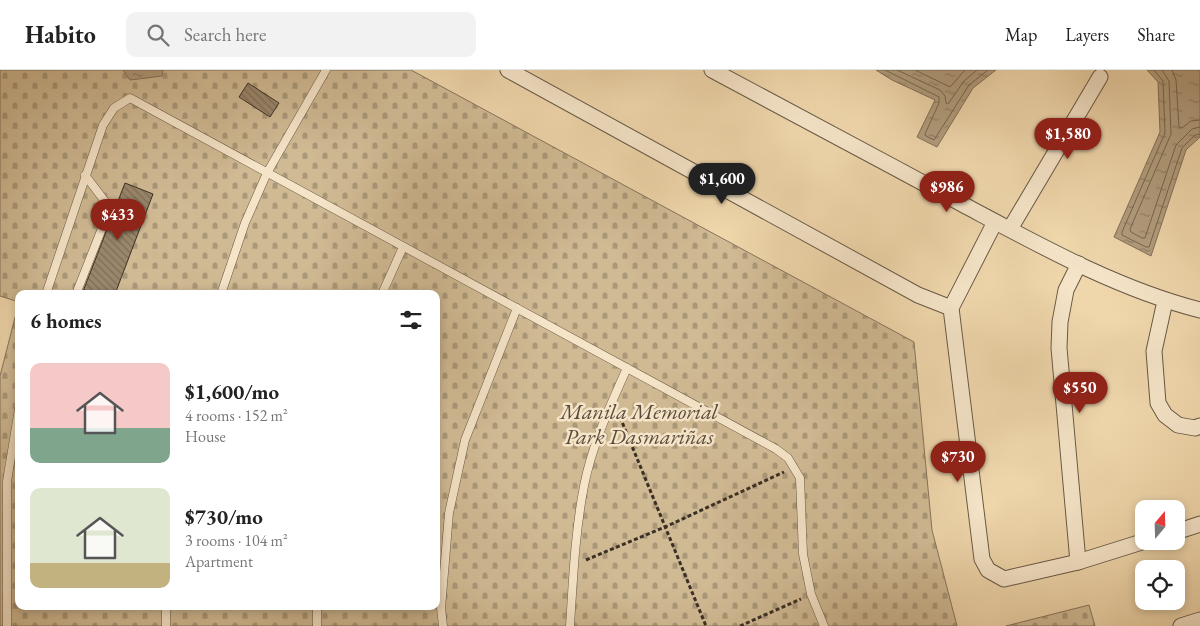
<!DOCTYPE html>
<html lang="en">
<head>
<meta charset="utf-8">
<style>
  :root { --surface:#fff; --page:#f2f2f2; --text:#222; --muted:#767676; --line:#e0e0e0; --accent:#8f2418 }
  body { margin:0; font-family:"EB Garamond",serif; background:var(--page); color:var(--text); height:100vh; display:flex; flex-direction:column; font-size:19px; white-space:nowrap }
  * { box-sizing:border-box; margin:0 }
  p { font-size:16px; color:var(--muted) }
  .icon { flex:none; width:28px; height:28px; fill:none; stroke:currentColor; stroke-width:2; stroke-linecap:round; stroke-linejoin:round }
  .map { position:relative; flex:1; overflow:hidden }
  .side { position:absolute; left:15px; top:220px; width:425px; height:320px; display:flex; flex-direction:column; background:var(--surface); border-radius:10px; box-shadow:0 2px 8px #0003 }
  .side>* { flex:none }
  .needle { width:32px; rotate:19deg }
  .controls { position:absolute; left:1135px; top:430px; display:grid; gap:10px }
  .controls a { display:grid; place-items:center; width:50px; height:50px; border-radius:10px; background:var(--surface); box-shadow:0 2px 8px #0003; font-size:25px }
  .price { position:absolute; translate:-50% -42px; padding:0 11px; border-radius:18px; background:var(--accent); color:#fff; font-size:16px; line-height:32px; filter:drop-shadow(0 1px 2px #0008) }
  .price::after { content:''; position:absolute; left:50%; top:30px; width:15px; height:11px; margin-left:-8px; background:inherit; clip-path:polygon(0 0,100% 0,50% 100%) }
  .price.active { background:#222; color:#fff }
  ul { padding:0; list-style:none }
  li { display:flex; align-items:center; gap:15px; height:125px; padding:0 15px }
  li span { display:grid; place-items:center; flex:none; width:140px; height:100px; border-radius:10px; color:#555 }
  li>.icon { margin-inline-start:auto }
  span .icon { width:60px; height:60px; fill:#fffc; stroke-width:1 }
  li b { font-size:21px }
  h2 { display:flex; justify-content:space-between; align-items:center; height:60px; padding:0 15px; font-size:21px }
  header { display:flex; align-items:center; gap:30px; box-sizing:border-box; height:70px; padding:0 25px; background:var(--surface); border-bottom:1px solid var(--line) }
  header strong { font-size:24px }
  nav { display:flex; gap:28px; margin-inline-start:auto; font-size:18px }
  .search { width:350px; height:45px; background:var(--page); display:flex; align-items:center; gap:12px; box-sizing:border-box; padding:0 18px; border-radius:10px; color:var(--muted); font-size:19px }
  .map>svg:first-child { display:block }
</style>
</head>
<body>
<header>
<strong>Habito</strong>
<div class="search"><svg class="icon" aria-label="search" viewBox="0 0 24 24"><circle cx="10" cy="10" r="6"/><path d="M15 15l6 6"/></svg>Search here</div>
<nav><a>Map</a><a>Layers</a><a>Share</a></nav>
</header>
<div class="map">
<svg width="1200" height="556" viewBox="0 0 1200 556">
  <defs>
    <pattern id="cemetery-stones" width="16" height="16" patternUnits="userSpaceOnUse" patternTransform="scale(1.25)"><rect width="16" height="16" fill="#d0ba94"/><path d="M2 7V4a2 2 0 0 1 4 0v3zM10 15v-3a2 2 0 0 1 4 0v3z" fill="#aa9879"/></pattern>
    <pattern id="water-ripples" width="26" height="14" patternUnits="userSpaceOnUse" patternTransform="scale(1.25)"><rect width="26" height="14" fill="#b29d7d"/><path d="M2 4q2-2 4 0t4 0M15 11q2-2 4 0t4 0" fill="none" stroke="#928066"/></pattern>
    <pattern id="building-back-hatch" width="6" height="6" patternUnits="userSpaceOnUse" patternTransform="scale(1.25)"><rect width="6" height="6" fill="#99866b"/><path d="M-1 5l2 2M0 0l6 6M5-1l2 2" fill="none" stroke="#7e6e58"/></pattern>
  </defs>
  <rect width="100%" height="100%" fill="#efd6ab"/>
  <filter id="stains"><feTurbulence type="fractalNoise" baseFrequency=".004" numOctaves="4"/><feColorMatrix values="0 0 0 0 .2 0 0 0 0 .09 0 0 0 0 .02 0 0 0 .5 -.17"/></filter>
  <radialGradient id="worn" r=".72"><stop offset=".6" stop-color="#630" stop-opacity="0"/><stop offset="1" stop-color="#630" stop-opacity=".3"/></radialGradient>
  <g fill="url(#cemetery-stones)" stroke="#86745c" fill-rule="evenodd">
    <path d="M0,0H411L914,272L932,460L957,556H0V306L19,232L0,226ZM19,224H436V536H19Z"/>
    <polygon points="1089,535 1095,556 1006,556"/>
  </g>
  <g fill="url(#water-ripples)" stroke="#82715a">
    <polygon points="123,0 163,0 162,6 130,10"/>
    <polygon points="876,0 996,0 973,18 937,77 917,67 935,30 892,10"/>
    <polygon points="1147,0 1200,0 1200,67 1186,80 1151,186 1114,167 1160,62 1158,12"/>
  </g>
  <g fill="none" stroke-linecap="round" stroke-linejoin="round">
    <g stroke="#766651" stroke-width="1">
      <polyline points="885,0 939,27 939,33 925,64 926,66 934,70 969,15 988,0"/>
      <polyline points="897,0 940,20 945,26 946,33 948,34 964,11 977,0"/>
      <polyline points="915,0 950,17 965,0"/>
      <polyline points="1154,0 1163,11 1165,63 1122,162 1122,165 1146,177 1149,177 1182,78 1195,65 1200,64"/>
      <polyline points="1162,0 1169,11 1171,64 1130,159 1131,162 1142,168 1145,168 1176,75 1192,59 1200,57"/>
      <polyline points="1172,0 1176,10 1179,57 1182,58 1191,51 1200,50"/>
    </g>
  </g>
  <g fill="url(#building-back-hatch)" stroke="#3b2f25">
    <polygon points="248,13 279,33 270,47 239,27"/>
    <polygon points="125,113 153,124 115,224 82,224"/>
  </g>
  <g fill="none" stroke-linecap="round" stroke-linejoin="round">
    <g stroke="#685946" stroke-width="9">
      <g id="service">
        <polyline points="46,224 103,55 114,38 130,28 776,379 788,388 800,408 803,484 811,524 824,556"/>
        <polyline points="76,224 110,138 85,105"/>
        <polyline points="221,224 245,153 267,103 326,0"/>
        <polyline points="382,224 403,177"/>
        <polyline points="7,556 7,411 19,339"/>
        <polyline points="166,556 166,536"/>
        <polyline points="317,556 317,536"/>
        <polyline points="443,556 441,538 449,443 465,370 517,238"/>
        <path d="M570,556C573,510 575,462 584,416C592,375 610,336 627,298"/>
      </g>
    </g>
    <g stroke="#685946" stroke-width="17">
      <g id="minor">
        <polyline points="508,0 918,225 951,238"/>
        <path d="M712,0C796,45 879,89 962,134C1037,174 1117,219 1200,240"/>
        <polyline points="995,152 951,238 982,489 988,500 1004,509 1078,492 1145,471"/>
        <polyline points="1010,159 1100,7"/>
        <polyline points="1165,231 1154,281 1158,333 1165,345 1178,355 1195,358 1200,356"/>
        <polyline points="1176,462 1200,454"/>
        <polyline points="1078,492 1059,278 1060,252 1066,220 1079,194"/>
        <polyline points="1181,556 1200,550"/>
      </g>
    </g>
    <g stroke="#3b2f25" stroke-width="3" stroke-dasharray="4 2.5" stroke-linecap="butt">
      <polyline points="620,347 706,556"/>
      <polyline points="586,490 665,457 784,402"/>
      <polyline points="740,556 801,529"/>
    </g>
    <use href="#service" stroke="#f5e4c8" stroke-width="8"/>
    <use href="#minor" stroke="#f5e4c8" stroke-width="15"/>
  </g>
  <g text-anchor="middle" stroke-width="5" stroke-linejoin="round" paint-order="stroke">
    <g font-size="22" font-style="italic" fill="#594b3b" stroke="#f5e4c8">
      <text x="639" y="349">Manila Memorial<tspan x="639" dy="25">Park Dasmariñas</tspan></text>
    </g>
  </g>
  <rect width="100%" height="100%" filter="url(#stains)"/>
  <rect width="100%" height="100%" fill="url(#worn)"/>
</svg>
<div class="controls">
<a><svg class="needle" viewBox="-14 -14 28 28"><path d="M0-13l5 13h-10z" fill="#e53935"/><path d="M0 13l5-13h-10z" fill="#767676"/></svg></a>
<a><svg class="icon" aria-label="locate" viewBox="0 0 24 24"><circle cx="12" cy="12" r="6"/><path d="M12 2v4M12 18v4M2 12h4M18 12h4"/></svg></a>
</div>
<b class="price" style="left:1068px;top:90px">$1,580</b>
<b class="price active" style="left:722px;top:135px">$1,600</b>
<b class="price" style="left:947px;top:143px">$986</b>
<b class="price" style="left:118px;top:171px">$433</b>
<b class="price" style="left:1080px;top:344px">$550</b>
<b class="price" style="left:958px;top:413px">$730</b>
<section class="side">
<h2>6 homes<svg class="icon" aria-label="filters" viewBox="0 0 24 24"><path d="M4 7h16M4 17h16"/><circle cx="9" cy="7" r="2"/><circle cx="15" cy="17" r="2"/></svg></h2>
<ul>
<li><span style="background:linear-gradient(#f6c9c9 65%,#7fa58c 0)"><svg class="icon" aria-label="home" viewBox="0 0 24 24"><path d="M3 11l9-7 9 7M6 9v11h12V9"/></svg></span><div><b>$1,600/mo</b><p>4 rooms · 152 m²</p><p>House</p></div></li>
<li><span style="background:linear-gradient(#dfe7d0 75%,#c2b280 0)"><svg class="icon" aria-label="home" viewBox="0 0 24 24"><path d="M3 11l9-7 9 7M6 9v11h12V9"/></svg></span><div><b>$730/mo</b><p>3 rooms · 104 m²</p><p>Apartment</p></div></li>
</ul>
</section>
</div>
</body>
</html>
